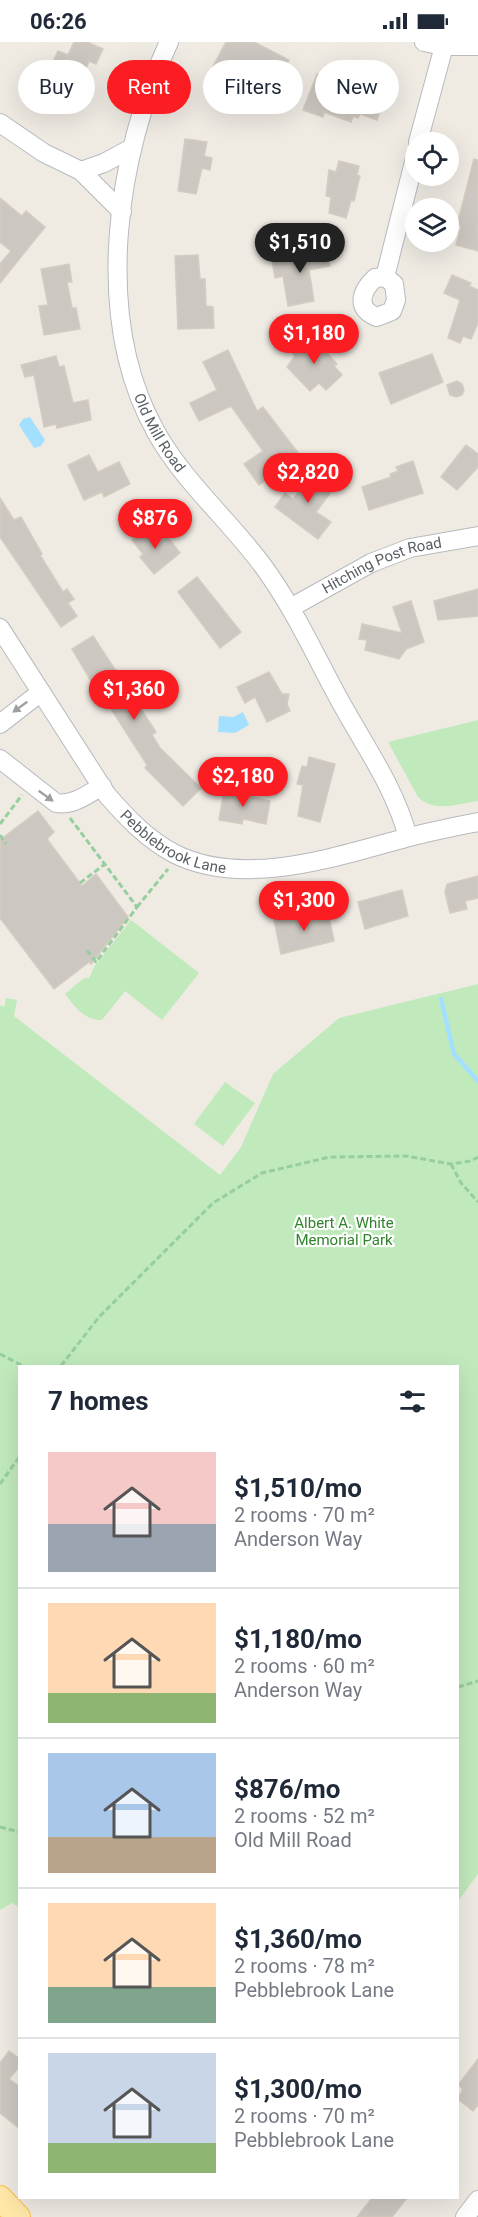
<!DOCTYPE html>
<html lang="en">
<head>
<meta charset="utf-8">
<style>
  :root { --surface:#fff; --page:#f2f2f3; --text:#1f2937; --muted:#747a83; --line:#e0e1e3; --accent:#fb1d21 }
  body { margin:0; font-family:Roboto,sans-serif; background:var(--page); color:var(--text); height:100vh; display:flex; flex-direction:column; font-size:22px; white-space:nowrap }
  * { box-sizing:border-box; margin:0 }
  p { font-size:20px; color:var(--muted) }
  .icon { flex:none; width:33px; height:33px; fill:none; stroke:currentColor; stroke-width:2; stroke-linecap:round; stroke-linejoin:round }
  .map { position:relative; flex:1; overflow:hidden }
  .panel { position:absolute; left:18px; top:1323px; width:441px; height:834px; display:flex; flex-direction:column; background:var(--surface); border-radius:0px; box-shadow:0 6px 24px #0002 }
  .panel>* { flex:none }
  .guide { position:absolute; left:18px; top:18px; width:442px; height:54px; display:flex; gap:12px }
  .controls { position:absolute; left:405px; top:90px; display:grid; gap:12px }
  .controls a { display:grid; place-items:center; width:54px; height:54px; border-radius:50%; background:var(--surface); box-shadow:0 6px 24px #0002; font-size:30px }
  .price { position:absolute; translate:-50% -51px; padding:0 14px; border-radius:21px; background:var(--accent); color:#fff; font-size:20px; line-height:39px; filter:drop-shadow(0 2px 3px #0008) }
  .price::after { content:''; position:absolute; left:50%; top:36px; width:18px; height:14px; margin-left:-9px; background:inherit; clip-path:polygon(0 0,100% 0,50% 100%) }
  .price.current { background:#222; color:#fff }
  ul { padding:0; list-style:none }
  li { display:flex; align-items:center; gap:18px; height:150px; padding:0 30px }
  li+li { border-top:2px solid var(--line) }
  li span { display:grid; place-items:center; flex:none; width:168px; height:120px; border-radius:0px; color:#555 }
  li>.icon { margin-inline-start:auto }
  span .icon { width:72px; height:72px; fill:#fffc; stroke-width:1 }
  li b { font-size:26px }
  h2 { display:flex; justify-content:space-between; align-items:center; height:72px; padding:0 30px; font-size:26px }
  .chip { padding:0 21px; border-radius:27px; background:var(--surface); box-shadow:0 6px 24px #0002; font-size:21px; line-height:54px }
  .chip.current { background:var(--accent); color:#fff }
  .status { display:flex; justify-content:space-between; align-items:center; height:42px; padding:0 30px; background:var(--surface); direction:ltr }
  .status svg { height:16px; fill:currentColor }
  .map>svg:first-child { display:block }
</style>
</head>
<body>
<div class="status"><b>06:26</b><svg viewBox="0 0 49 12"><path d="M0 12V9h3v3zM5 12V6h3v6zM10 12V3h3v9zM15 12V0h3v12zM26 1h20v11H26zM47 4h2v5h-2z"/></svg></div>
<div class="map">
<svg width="478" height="2175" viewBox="0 0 478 2175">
  <rect width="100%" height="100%" fill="#efebe3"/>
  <g fill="#c1eabc">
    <path d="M478,678V759C457,762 435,771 418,755L388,700Z"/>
    <path d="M131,878L199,931L162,978L125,949L102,978C84,978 76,966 65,952L84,936H89L94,925Z"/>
    <polygon points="478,942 478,1832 458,1859 458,1324 20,1324 20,1866 12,1861 0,1868 0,963 4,965 6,956 17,958 14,974 220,1133 241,1105 273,1032 339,976"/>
    <polygon points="225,1040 255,1061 223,1104 194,1082"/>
  </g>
  <g fill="#a3e0ff">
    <polygon points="30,375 45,398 41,404 34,406 19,383 23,377"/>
    <polygon points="243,670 249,683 235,691 218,690 219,674 233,675"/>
  </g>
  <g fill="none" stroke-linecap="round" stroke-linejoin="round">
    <polyline stroke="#a3e0ff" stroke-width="4.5" points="441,957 454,1012 478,1039"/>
  </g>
  <g fill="#ccc8c1" stroke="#d5ccc0" stroke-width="1.5">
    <polygon points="74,0 87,0 103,7 96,22 89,19 77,48 85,52 78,67 49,54 58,34 48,30 58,9 68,13"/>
    <polygon points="226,0 254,0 289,18 276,45 246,29 234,53 206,38"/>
    <polygon points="317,32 334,39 335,36 384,57 377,78 360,72 358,76 353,74 351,80 324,70 323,75 303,68"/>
    <polygon points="185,97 207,100 204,114 212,116 210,128 202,126 196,152 178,149"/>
    <polygon points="474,117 478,118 478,209 456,203 461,184 457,183"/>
    <polygon points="339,119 359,124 357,133 360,134 354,159 351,158 346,176 329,171 331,155 326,154 329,128 336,130"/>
    <polygon points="0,156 22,174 26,169 45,185 0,241 0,222 11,209 0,200"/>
    <polygon points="326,205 330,224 309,228 314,259 288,264 283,234 275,236 272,218 310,212 309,208"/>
    <polygon points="198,213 200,237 205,237 206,264 213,265 214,286 178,287 175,214"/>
    <polygon points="69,222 72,240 67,240 72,266 76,266 80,287 44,293 39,264 48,263 41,227"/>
    <polygon points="452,233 471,241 469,244 478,248 478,281 471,297 463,294 460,301 448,296 460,258 444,251"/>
    <polygon points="311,292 337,322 334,324 342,333 326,348 319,341 310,349 287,325 295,314 291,309"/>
    <polygon points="228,308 257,369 263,365 299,412 259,443 244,422 263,409 231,364 199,379 190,361 217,348 203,320"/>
    <polygon points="432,312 443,340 391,362 379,331"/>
    <polygon points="56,314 59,325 64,324 73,361 88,358 91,378 57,386 56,382 44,385 34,333 25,335 21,323"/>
    <polygon points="457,339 462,342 464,348 462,353 456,355 450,353 447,343"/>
    <polygon points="466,403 478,412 478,425 457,448 441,435"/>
    <polygon points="89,413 98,430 119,420 130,442 104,455 102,450 84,458 68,423"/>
    <polygon points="413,419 423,451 369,468 362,445 391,435 390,432 398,429 396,425"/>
    <polygon points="317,426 332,437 325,446 331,450 316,470 331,480 318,497 275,465 285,451 293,457"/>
    <polygon points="0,456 14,478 21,475 42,512 40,513 63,550 67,547 74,557 68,561 77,574 61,585 0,495"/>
    <polygon points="150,484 161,498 167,494 180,511 154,532 140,515 143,512 132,498"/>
    <polygon points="197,535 241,590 220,606 178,550"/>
    <polygon points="478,547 478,574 438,578 434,559"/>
    <polygon points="411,559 424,600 406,607 399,617 365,608 367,598 359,597 362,582 402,591 393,565"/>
    <polygon points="93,594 156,690 152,693 160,706 201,746 183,764 145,726 147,723 99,648 97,649 72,607"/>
    <polygon points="269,630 282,652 289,652 287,662 290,669 267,680 255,655 245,661 237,645"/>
    <polygon points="309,715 335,722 320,780 298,774 303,743 297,742 302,724 307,725"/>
    <polygon points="224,748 270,759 266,782 243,777 242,782 219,778"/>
    <polygon points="38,769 54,790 47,797 82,844 96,832 128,875 91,922 89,920 54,947 0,876 0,798"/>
    <polygon points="478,834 478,856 465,859 467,867 450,871 445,850 447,842"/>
    <polygon points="402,848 408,874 365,887 358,860"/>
    <polygon points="328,870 334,899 281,912 274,878"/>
    <polygon points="9,2009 20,2017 20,2024 9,2037 20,2045 20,2087 0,2071 0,2021"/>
    <polygon points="478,2017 478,2063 473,2069 458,2057 463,2047 458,2043"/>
    <polygon points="372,2156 407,2156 392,2175 357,2175"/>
  </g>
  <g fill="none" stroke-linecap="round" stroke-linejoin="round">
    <g stroke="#b6babe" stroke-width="20">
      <g id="minor">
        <path id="s1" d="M169,0C116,113 92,276 156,390C183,439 230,479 263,524C296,569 317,618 344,666C368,709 395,747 408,795"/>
        <polyline points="424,0 444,4 478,4"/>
        <polyline points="0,81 44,111 81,129 122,170"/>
        <polyline points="418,100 444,4"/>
        <polyline points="81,129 104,121 130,107"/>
        <polyline points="385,235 416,112"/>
        <path d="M385,235L394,242L396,258L392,269L377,275C355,267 361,249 375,236Z"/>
        <path id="s2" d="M292,565L371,521L410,506L478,494"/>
        <path id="s3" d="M0,586L107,753C127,776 148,798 175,812C244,846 334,815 402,797C427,790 453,785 478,780"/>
        <polyline points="0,682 41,650"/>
        <path d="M0,717L56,761C73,764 88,752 102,744"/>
        <polyline points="465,2175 478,2158"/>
      </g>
    </g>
    <g stroke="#ffbb4c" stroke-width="26">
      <polyline id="major" points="0,2156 18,2175"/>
    </g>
    <g stroke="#96cea0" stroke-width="3" stroke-dasharray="6 3" stroke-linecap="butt">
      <polyline points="70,776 137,865 96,920 86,907"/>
      <polyline points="0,782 22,753"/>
      <polyline points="0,793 6,802"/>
      <polyline points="80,841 105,822"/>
      <polyline points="137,865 168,827"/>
      <polyline points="451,1122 461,1141 478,1160"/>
      <polyline points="0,1312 23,1324"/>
      <polyline points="61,1324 99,1275 213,1161 262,1131 330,1115 406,1114 451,1122 471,1119 478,1115"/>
      <polyline points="0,1442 20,1414"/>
      <polyline points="458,1645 478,1639"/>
      <polyline points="0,1785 20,1790"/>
    </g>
    <use href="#minor" stroke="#fff" stroke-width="18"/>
    <use href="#major" stroke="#ffe8a8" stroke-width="24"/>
  </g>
  <defs><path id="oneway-solid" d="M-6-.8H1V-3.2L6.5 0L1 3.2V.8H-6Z" transform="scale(1.5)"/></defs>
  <g fill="#9da0a3">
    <use href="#oneway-solid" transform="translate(20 665) rotate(144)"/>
    <use href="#oneway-solid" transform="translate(46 754) rotate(36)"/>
  </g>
  <g text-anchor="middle" stroke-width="4.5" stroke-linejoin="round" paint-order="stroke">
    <g font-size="15" fill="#5b6065" stroke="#fff">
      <text dy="5" stroke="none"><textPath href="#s1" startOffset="406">Old Mill Road</textPath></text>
      <text dy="5" stroke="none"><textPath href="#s2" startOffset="100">Hitching Post Road</textPath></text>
      <text dy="5" stroke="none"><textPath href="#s3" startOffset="282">Pebblebrook Lane</textPath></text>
    </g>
    <g font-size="15" fill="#30842b" stroke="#fff">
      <text x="344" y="1186">Albert A. White<tspan x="344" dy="17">Memorial Park</tspan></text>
    </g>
  </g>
</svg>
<div class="controls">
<a><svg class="icon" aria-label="locate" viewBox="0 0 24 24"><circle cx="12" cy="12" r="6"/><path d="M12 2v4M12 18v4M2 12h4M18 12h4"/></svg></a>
<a><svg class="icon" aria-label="layers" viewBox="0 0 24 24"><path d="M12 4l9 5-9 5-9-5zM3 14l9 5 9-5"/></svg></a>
</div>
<b class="price current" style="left:300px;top:232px">$1,510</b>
<b class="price" style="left:314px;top:323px">$1,180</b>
<b class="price" style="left:308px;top:462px">$2,820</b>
<b class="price" style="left:155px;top:508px">$876</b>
<b class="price" style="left:134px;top:679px">$1,360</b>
<b class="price" style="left:243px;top:766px">$2,180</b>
<b class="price" style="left:304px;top:890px">$1,300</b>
<div class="guide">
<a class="chip">Buy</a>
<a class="chip current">Rent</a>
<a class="chip">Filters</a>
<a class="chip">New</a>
</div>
<section class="panel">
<h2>7 homes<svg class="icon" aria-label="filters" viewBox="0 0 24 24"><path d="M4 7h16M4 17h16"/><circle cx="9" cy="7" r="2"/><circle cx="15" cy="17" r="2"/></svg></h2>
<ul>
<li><span style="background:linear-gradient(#f6c9c9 60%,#9aa5b1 0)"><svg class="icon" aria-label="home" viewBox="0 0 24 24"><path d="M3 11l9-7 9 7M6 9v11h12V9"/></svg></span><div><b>$1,510/mo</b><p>2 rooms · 70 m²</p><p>Anderson Way</p></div></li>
<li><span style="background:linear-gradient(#ffd9b3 75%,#8fb573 0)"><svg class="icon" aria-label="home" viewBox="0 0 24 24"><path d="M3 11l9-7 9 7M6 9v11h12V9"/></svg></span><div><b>$1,180/mo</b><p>2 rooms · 60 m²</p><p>Anderson Way</p></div></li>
<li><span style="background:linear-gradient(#a9c7e8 70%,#b9a48a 0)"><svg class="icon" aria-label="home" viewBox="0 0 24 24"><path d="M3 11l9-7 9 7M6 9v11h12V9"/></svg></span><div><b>$876/mo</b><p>2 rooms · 52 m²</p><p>Old Mill Road</p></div></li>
<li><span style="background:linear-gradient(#ffd9b3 70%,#7fa58c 0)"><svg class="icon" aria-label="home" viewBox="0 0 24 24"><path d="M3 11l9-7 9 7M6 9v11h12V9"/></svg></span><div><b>$1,360/mo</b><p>2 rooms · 78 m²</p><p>Pebblebrook Lane</p></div></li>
<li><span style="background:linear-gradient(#c9d6e8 75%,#8fb573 0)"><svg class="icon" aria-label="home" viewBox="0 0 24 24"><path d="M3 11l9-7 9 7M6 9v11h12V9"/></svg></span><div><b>$1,300/mo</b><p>2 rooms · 70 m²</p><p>Pebblebrook Lane</p></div></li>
</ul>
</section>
</div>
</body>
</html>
